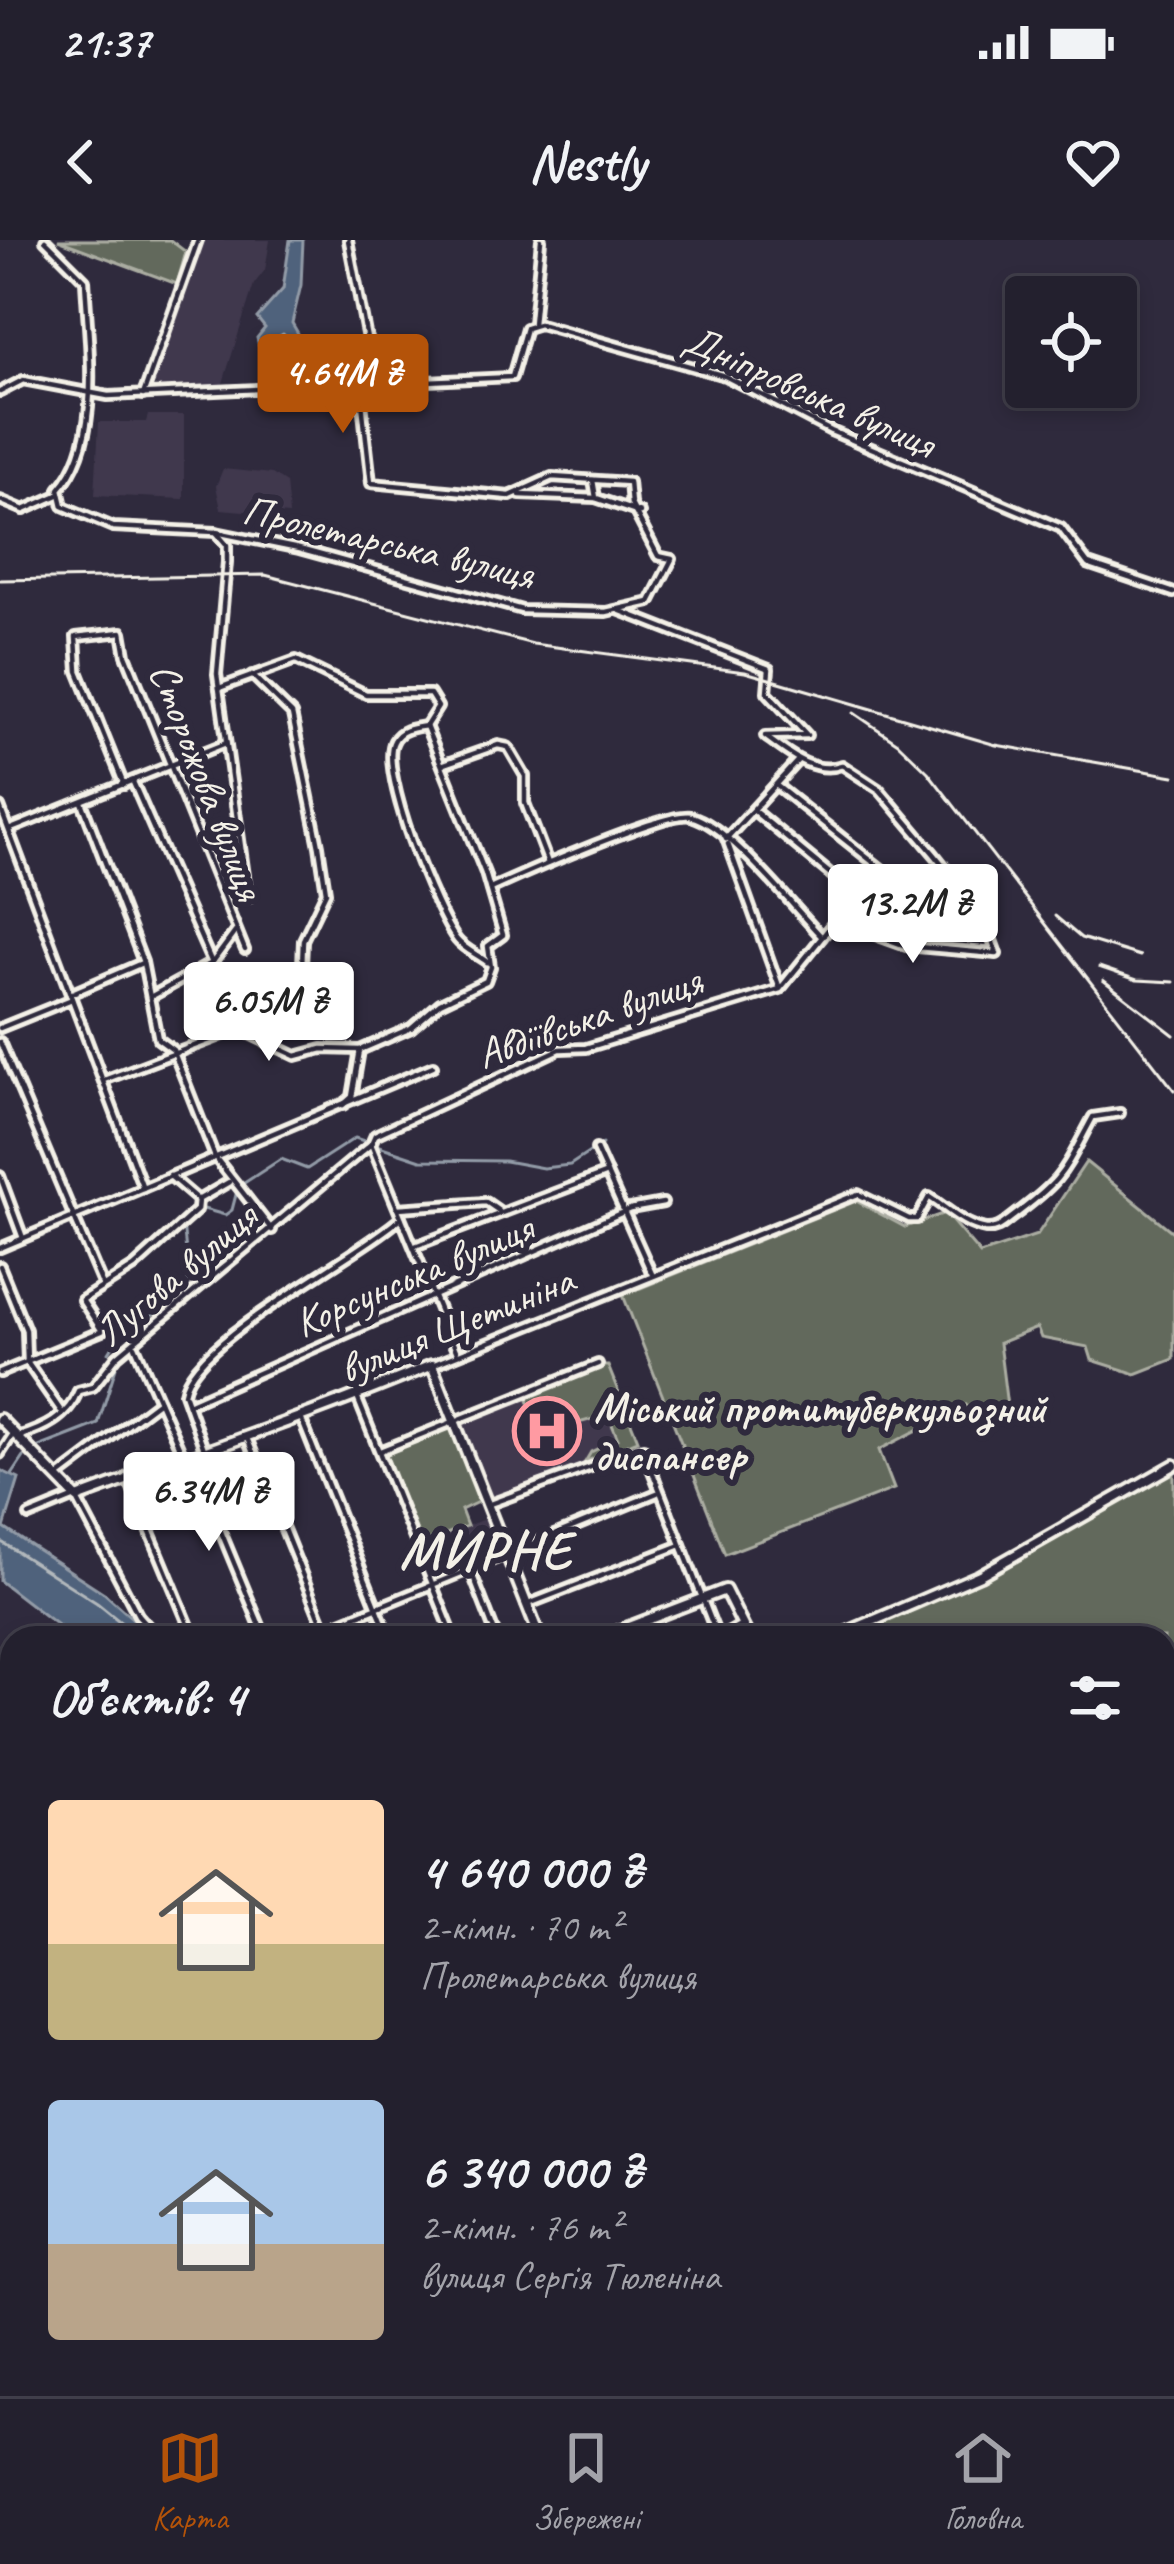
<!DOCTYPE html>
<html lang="uk">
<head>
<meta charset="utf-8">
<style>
  :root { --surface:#23202e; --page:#2f2d3a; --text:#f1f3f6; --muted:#a3a3aa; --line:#403e4a; --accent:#b45309 }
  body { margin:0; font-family:Caveat,sans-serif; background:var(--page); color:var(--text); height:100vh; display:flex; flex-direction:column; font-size:45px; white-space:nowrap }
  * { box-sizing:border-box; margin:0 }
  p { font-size:39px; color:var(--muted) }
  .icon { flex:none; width:66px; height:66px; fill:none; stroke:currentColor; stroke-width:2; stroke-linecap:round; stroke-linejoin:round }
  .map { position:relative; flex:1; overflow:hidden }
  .side { position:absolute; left:0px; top:1386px; width:1176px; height:771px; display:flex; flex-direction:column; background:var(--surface); border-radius:36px 36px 0 0; box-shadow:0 6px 18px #0003,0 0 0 3px var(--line) }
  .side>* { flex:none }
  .buttons { position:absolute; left:1005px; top:36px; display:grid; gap:24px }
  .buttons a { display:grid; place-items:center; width:132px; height:132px; border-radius:12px; background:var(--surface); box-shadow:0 6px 18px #0003,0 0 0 3px var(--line); font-size:60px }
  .price { position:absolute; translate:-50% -102px; padding:0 27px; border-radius:12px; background:#fff; color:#222; font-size:39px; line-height:78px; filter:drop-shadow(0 3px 6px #0008) }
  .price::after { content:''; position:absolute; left:50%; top:72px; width:36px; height:27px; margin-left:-18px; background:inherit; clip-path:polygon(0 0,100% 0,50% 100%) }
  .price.on { background:var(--accent); color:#fff }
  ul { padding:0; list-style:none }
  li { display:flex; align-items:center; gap:36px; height:300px; padding:0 48px }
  li span { display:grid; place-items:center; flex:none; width:336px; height:240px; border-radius:12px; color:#555 }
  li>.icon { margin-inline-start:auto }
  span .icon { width:144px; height:144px; fill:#fffc; stroke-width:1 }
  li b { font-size:51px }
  h2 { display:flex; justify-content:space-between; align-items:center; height:144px; padding:0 48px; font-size:51px }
  .status { display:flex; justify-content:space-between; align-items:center; height:84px; padding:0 60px; background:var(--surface); direction:ltr }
  .status svg { height:33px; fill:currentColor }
  header { display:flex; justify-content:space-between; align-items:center; height:156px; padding:0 48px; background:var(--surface); font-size:54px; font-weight:800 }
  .dock { display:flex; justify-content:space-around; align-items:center; height:168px; border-top:3px solid var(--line); background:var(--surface); font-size:33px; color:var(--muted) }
  .dock a { display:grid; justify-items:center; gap:6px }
  .dock .on { color:var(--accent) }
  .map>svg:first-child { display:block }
</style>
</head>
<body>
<div class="status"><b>21:37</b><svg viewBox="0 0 49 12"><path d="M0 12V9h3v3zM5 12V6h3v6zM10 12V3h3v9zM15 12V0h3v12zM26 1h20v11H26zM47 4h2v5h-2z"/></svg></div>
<header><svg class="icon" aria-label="back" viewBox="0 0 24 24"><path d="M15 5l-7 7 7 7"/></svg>Nestly<svg class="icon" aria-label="heart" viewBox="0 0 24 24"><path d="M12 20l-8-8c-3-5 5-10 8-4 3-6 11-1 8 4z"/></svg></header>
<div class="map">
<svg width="1174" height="2156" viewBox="0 0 1174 2156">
  <rect width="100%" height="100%" fill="#2f2a3d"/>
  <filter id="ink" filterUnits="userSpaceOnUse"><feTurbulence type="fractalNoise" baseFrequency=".00833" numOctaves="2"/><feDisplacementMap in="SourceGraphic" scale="24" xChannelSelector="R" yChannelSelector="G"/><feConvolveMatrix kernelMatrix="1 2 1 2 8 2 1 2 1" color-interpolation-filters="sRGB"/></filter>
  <g filter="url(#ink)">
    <g fill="#41394e">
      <polygon points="203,0 270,0 265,30 254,44 222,146 166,151 152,143"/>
      <polygon points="148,175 184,175 184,259 95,255 99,182 146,182"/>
      <polygon points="223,229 272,234 286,243 289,275 221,269 216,246"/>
      <polygon points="600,1126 608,1126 639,1205 488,1262 456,1182"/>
      <polygon points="487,1278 501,1315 438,1341 421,1304"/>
    </g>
    <g fill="#62695c" stroke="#abada2" stroke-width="3">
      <polygon points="58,0 170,0 186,12 177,44"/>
      <polygon points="1086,922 1174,993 1174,1119 1136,1134 1092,1120 1088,1107 1041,1098 1037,1088 999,1103 1007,1166 978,1180 966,1165 879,1210 894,1249 725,1314 623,1055 856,961 905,987 945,973 980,1014 1037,995"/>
      <polygon points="600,1126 608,1126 638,1200 585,1222 591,1212 618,1199 608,1175 541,1193 526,1155"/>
      <polygon points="452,1184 482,1260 461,1270 467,1286 421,1304 384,1213"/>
      <polygon points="1174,1229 1174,1477 1164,1477 1164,1398 839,1398 982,1337"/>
      <path d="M12,2019V2120L0,2133C0,2100 0,2050 12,2019Z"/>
    </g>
    <g fill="#50627b" stroke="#929ba7" stroke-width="3">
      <path d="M290,0H303L301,45L292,83L303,102L345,120L348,139C306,148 266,145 257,98L265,88L257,78L283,49Z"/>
      <polygon points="0,1230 19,1239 4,1288 104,1353 154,1398 74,1398 0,1341"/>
    </g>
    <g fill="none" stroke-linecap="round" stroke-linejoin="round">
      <g stroke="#b2b8bc" stroke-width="3">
        <polygon points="283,94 296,111 316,121 316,129 279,123 270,102"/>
        <polyline points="0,1301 97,1363 140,1398"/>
      </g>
      <g stroke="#929ba7" stroke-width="3">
        <polyline points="109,1112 123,1090 164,1069 189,1040 183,983 189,972 200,968 225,975 232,970 238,947 281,919 307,929 355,898 421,920 505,921 543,928 570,925 602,904"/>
        <polyline points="39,1207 98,1184 116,1127"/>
        <polyline points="12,1235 24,1217"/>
        <polyline points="1164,1899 1174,1903"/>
        <polyline points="12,2043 12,2053"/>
        <polyline points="0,2123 12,2104"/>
      </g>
      <g stroke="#f4f1e8" stroke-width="14">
        <g id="street">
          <path d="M45,0L85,40C88,104 104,199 59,249L63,266L113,287L216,292L299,309L522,370L606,372L650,362L672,319L658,316L631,264L629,242L552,237L510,256L371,243L360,145L367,99L348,0"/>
          <polyline points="533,84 541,0"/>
          <polyline points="0,152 23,140 108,156 512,137 526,88 539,84 725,136 831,191 1061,288 1088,324 1174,353"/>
          <polyline points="143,155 198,0"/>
          <polyline points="593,240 596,258 640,273"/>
          <polyline points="520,255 596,258"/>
          <polyline points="0,260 24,270 58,255"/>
          <polyline points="216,292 227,305 227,322 217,434 248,658"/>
          <path d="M618,370L769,429L767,452L807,495L765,496C788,513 813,535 842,525L880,550L935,615L983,675L997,714L906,706L836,681"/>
          <polyline points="252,435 292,474 319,606 326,652 303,700 302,727 269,752 261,771"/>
          <polyline points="219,448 296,420 366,454 430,454 438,467 426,486"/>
          <path d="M426,486C413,488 400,489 394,501C378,530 436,673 457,700C464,709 478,715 487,722"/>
          <polyline points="444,524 498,505 508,507 525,536 525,563 548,623"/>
          <polyline points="133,542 212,723"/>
          <polyline points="124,545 78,431 76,397 122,392 126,415 245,710"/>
          <polyline points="777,546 888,634"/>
          <polyline points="82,562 143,722 158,799 173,810 215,917 272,990"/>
          <polyline points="0,567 143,948"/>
          <polyline points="11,589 226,503"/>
          <polyline points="726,599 798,520"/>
          <polyline points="728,604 779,746"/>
          <path d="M490,649C521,635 668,570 691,576C731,587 792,666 822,697"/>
          <polyline points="70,754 142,723"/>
          <polyline points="152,756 212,723 235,692"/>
          <polyline points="0,788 72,759"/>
          <polyline points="0,802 103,1046"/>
          <polyline points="104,840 239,789 296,816 322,809 360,810"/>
          <polyline points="343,865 352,857 360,810 411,788 440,763 486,741 491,727 488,706 503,695 485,633 426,486"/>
          <polyline points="596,909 652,1034"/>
          <polyline points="0,936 23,998"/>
          <polyline points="198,960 229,942"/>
          <polyline points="398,968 486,962 499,971"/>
          <polyline points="415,1006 607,933"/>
          <polyline points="0,1008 433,826"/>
          <polyline points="0,1026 26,1090 27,1122"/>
          <polyline points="135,1106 183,1216"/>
          <polyline points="457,1113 371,904 375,895 560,809 586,808 780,749 835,681 868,665 753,570"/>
          <polyline points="27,1122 61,1171"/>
          <path d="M432,1125L858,954L909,979H917L929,957C948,969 963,985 986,989C998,990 1003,984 1011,978C1065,938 1062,934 1093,877L1120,873"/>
          <polyline points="0,1133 102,1091 82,1060 134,1027 197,970 198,960 170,936"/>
          <polyline points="357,1157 454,1398"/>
          <polyline points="188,1164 630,969 663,963"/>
          <polyline points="301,1178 389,1398"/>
          <path d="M17,1197C43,1189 68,1178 78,1151L93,1147L117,1116L371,904"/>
          <polyline points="247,1198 328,1398"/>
          <path d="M204,1209L184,1153C192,1100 357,1018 401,978"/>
          <polyline points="380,1211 598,1124"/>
          <polyline points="0,1214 13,1194"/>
          <polyline points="191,1219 265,1398"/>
          <polyline points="58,1237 159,1161"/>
          <polyline points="127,1237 194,1398"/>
          <polyline points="77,1259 138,1375 158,1398"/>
          <polyline points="487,1265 643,1208 718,1398"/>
          <polyline points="29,1276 73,1258"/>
          <polyline points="471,1331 497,1398"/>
          <polyline points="526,1365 681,1305"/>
          <polyline points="302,1398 657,1253"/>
          <polyline points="719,1398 740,1386"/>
          <polyline points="0,1446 12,1448"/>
          <polyline points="1164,1479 1174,1479"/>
          <polyline points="1164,1526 1174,1525"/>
          <polyline points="0,1577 12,1580"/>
          <polyline points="1164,1580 1174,1580"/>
          <polyline points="1171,1628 1174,1682"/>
          <polyline points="0,1650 12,1654"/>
          <polyline points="0,1688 12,1693"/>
          <polyline points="1164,1726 1174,1729"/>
          <polyline points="0,1729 12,1734"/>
          <polyline points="0,1734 12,1696"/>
          <polyline points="1164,1779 1174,1779"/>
          <polyline points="1164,1825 1174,1825"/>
          <polyline points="0,1850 12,1854"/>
          <polyline points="0,1879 12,1883"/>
          <polyline points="0,1920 12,1923"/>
          <polyline points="0,1965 12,1970"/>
          <polyline points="0,1988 11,1991"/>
          <polyline points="880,2145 927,2156"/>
          <polyline points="673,2147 685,2156"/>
          <polyline points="90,2156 117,2145"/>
          <polyline points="181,2156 208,2145"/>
          <polyline points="309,2156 337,2145"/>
          <polyline points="548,2156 554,2145"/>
          <polyline points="587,2156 592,2145"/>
        </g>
      </g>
      <g stroke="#f4f1e8" stroke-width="16">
        <g id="secondary">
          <path d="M0,1179L77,1258C195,1214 315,1174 432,1125L540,1398"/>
          <polyline points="600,1398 725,1350 749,1398"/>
          <polyline points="833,1398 980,1335 1174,1225"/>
          <polyline points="0,1769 12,1774"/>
          <polyline points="1164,1973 1174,1972"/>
          <polyline points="482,2156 488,2145"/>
        </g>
      </g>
      <use href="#street" stroke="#2f2a3d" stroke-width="4.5"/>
      <use href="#secondary" stroke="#2f2a3d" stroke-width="8"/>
      <g stroke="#f4f1e8" stroke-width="3">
        <polyline points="0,1766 12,1771"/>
        <polyline points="949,2145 995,2156"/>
      </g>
      <g stroke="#f4f1e8" stroke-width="3">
        <polyline points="0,340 265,335 533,404 745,432 996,505 1174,536"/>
        <polyline points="854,473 898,503 928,532 1174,850"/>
        <polyline points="1055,676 1081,698 1140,716"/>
        <polyline points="1099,727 1137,740 1174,742"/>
        <polyline points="1103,740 1174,795"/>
      </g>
    </g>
  </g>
  <defs>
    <g id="hospital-ring" transform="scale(3.45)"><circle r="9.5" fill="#2f2a3d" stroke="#ff9aa2" stroke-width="1.5"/><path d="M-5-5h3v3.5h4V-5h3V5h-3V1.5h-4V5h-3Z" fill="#ff9aa2"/></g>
  </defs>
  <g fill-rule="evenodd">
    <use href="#hospital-ring" x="547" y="1191"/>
  </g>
  <g text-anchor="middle" stroke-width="12" stroke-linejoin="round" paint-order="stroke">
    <g font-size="42" fill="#f4f1e8" stroke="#2f2a3d">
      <text transform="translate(810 150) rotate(24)" y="15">Дніпровська вулиця</text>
      <text transform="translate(389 301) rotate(13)" y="15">Пролетарська вулиця</text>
      <text transform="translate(208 541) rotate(69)" y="15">Сторожова вулиця</text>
      <text transform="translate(589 776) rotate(-19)" y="15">Авдіївська вулиця</text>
      <text transform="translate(175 1033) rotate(-40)" y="15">Лугова вулиця</text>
      <text transform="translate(413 1034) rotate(-23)" y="15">Корсунська вулиця</text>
      <text transform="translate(456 1083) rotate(-22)" y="15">вулиця Щетиніна</text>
    </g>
    <g font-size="42" font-weight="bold" fill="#f4f1e8" stroke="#2f2a3d" text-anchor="start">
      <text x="594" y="1182">Міський протитуберкульозний<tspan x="594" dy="48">диспансер</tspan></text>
    </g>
    <g font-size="54" font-weight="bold" letter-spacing="3" fill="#f4f1e8" stroke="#2f2a3d">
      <text x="487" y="1328">МИРНЕ</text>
    </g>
  </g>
</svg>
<div class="buttons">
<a><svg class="icon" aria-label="locate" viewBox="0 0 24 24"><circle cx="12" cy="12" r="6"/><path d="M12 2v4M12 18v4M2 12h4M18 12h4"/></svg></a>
</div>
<b class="price on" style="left:343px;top:196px">4.64M ₴</b>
<b class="price" style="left:913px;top:726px">13.2M ₴</b>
<b class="price" style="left:269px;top:824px">6.05M ₴</b>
<b class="price" style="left:209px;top:1314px">6.34M ₴</b>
<section class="side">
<h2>Об’єктів: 4<svg class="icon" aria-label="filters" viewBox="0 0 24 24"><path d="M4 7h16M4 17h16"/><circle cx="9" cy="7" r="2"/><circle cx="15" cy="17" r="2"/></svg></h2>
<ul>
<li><span style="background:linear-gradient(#ffd9b3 60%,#c2b280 0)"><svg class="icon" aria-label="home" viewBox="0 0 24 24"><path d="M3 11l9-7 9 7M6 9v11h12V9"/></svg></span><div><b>4 640 000 ₴</b><p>2-кімн. · 70 m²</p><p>Пролетарська вулиця</p></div></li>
<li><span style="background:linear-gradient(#a9c7e8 60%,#b9a48a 0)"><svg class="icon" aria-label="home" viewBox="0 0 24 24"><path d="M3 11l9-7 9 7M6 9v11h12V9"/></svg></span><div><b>6 340 000 ₴</b><p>2-кімн. · 76 m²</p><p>вулиця Сергія Тюленіна</p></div></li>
</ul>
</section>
</div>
<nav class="dock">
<a class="on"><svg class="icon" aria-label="map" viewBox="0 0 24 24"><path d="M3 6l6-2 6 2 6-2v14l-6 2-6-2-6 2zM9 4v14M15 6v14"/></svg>Карта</a>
<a><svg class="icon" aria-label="saved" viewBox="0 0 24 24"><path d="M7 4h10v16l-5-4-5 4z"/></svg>Збережені</a>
<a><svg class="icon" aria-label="home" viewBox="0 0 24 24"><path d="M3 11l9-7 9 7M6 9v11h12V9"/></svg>Головна</a>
</nav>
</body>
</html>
